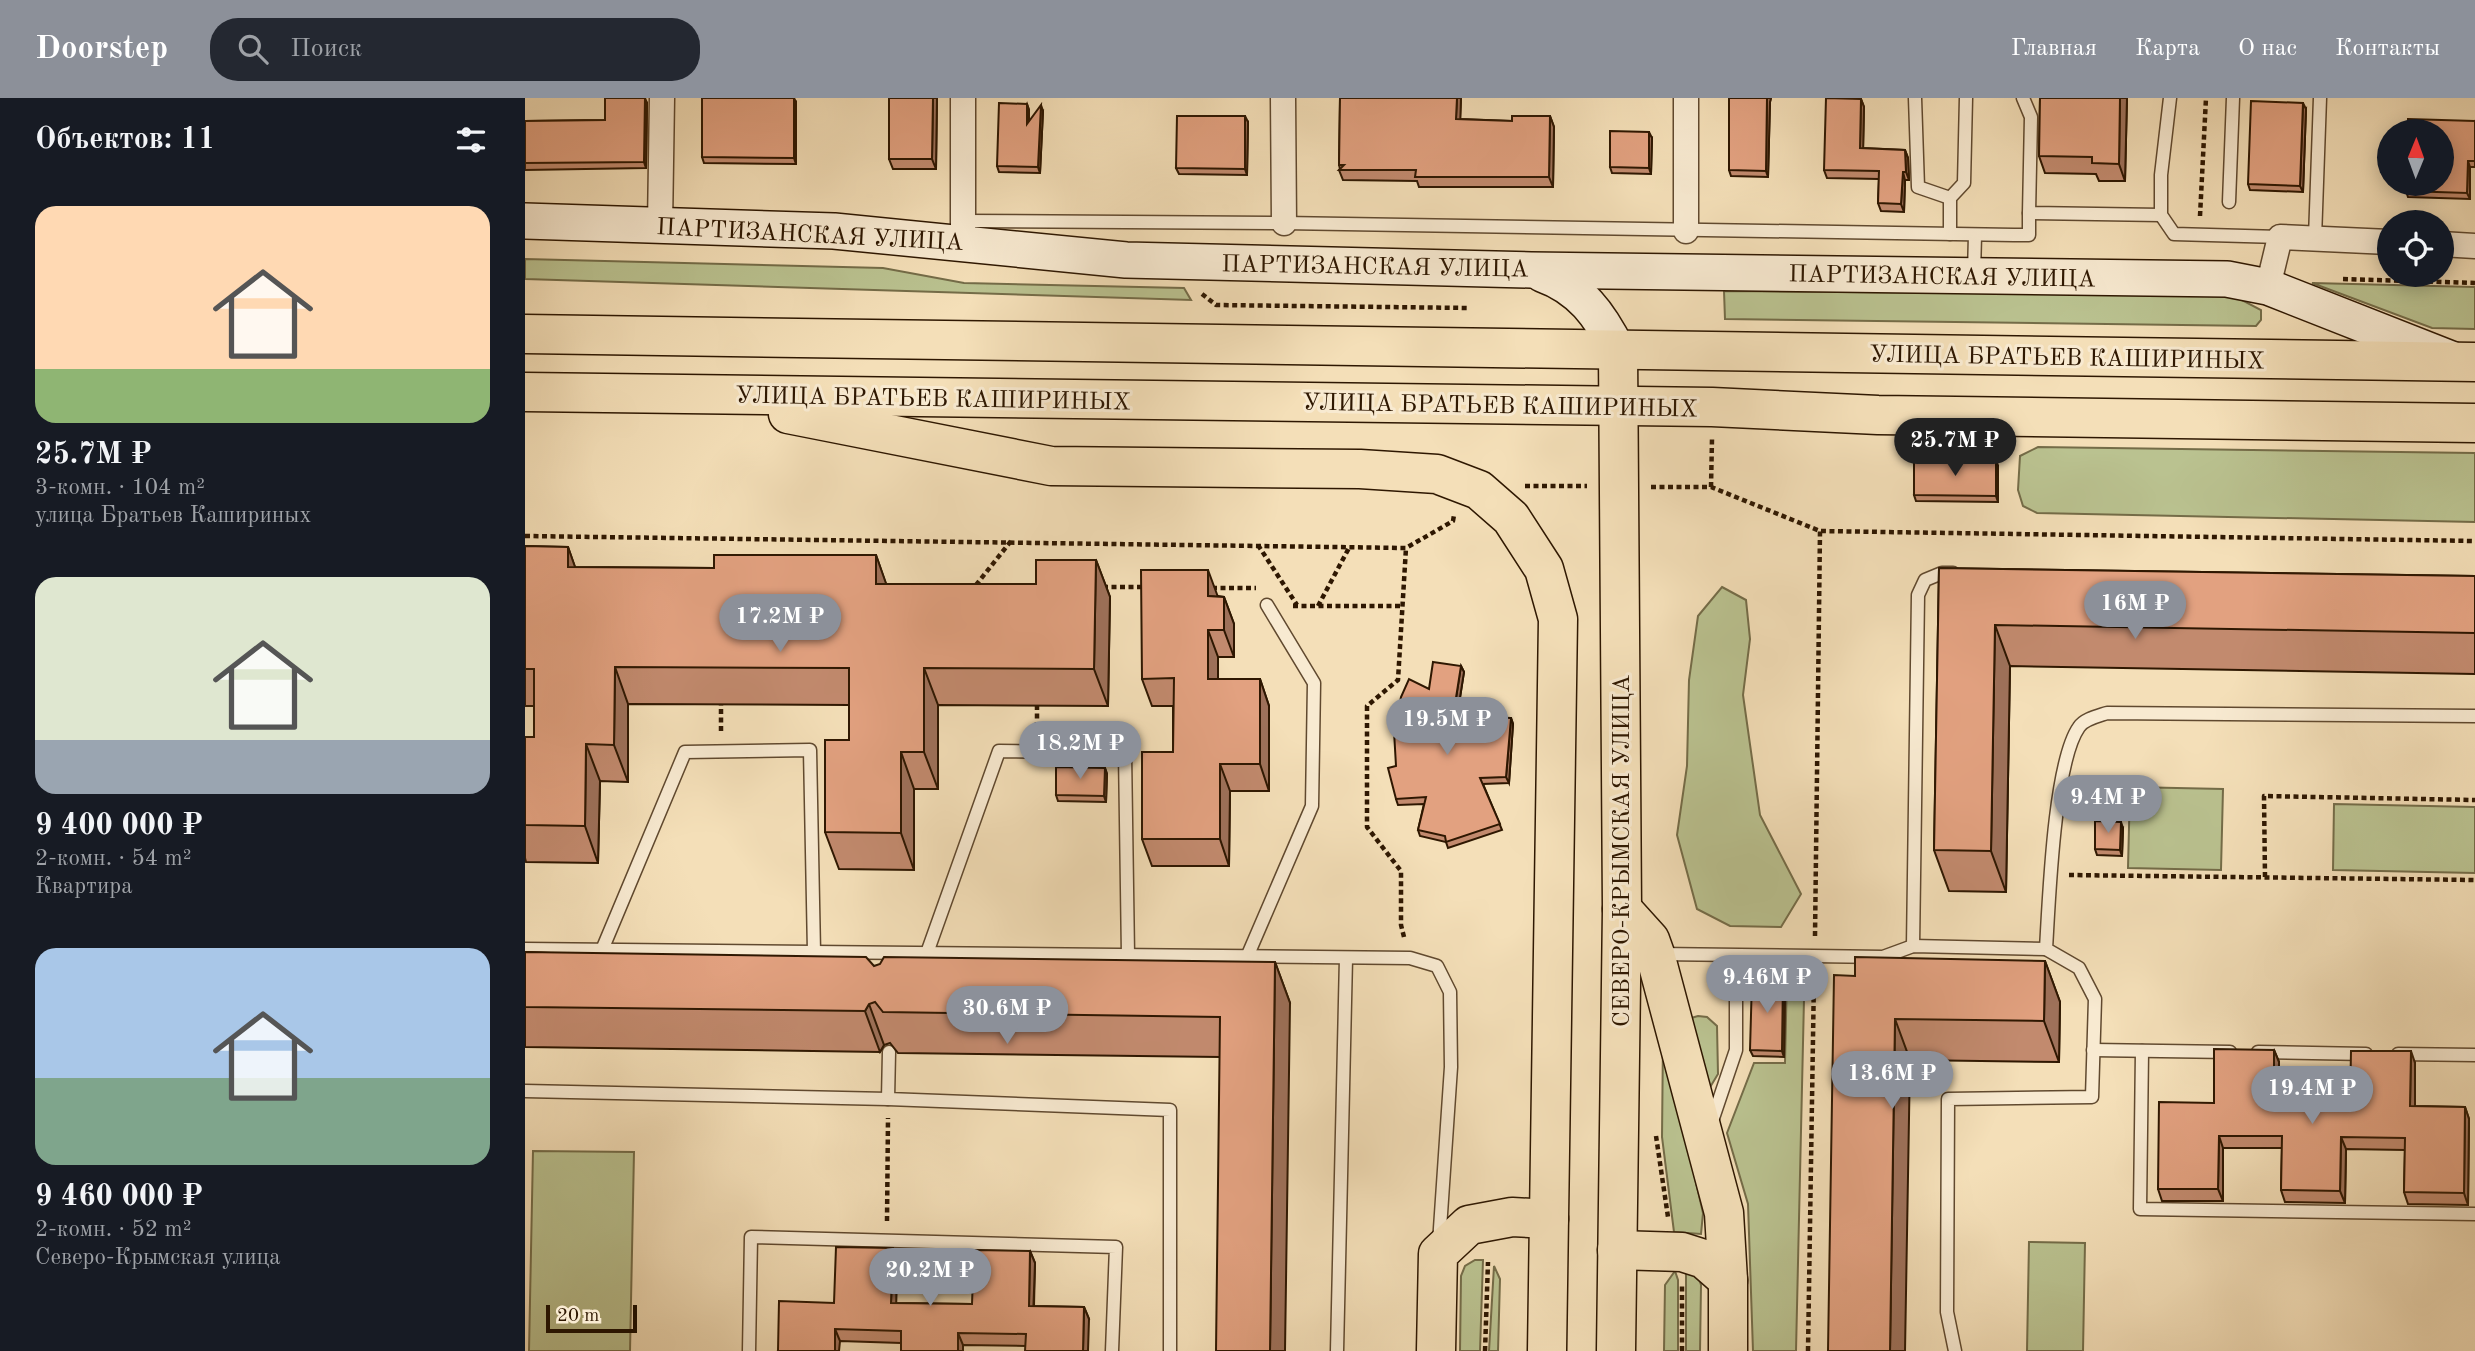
<!DOCTYPE html>
<html lang="ru">
<head>
<meta charset="utf-8">
<style>
  :root { --surface:#171b24; --page:#242831; --text:#f1f3f6; --muted:#9ea1a6; --accent:#8c9099 }
  body { margin:0; font-family:"Old Standard TT",serif; background:var(--page); color:var(--text); height:100vh; display:flex; flex-direction:column; font-size:26px; white-space:nowrap }
  * { box-sizing:border-box; margin:0 }
  p { font-size:23px; color:var(--muted) }
  .icon { flex:none; width:38px; height:38px; fill:none; stroke:currentColor; stroke-width:2; stroke-linecap:round; stroke-linejoin:round }
  .map { position:relative; flex:1; overflow:hidden }
  .side { display:flex; flex-direction:column; background:var(--surface); width:525px }
  .side>* { flex:none }
  .needle { width:46px; rotate:1deg }
  .fabs { position:absolute; left:1852px; top:21px; display:grid; gap:14px }
  .fabs a { display:grid; place-items:center; width:77px; height:77px; border-radius:50%; background:var(--surface); box-shadow:0 4px 18px #0003; font-size:35px }
  .scale { position:absolute; left:21px; bottom:18px; width:91px; box-sizing:border-box; padding-left:7px; border:4px solid #2e1701; border-top:0; font-size:19px; line-height:24px; white-space:nowrap; color:#2e1701; -webkit-text-stroke:5px #f8ead1; paint-order:stroke }
  .price { position:absolute; translate:-50% -60px; padding:0 16px; border-radius:24px; background:var(--accent); color:#fff; font-size:23px; line-height:46px; filter:drop-shadow(0 2px 4px #0008) }
  .price::after { content:''; position:absolute; left:50%; top:42px; width:21px; height:16px; margin-left:-10px; background:inherit; clip-path:polygon(0 0,100% 0,50% 100%) }
  .price.active { background:#222; color:#fff }
  ul { padding:0; list-style:none }
  li { display:grid; align-content:center; gap:14px; height:371px; padding:0 35px }
  li span { display:grid; place-items:center; height:217px; border-radius:21px; color:#555 }
  li>.icon { margin-inline-start:auto }
  span .icon { width:126px; height:126px; fill:#fffc; stroke-width:1 }
  li b { font-size:30px }
  h2 { display:flex; justify-content:space-between; align-items:center; height:84px; padding:0 35px; font-size:30px }
  header { display:flex; align-items:center; gap:42px; box-sizing:border-box; height:98px; padding:0 35px; background:var(--accent); color:#fff }
  header strong { font-size:33px }
  nav { display:flex; gap:38px; margin-inline-start:auto; font-size:24px }
  .search { width:490px; height:63px; background:var(--page); display:flex; align-items:center; gap:18px; box-sizing:border-box; padding:0 24px; border-radius:28px; color:var(--muted); font-size:26px }
  main { display:flex; flex:1; min-height:0 }
  .map>svg:first-child { display:block }
</style>
</head>
<body>
<header>
<strong>Doorstep</strong>
<div class="search"><svg class="icon" aria-label="search" viewBox="0 0 24 24"><circle cx="10" cy="10" r="6"/><path d="M15 15l6 6"/></svg>Поиск</div>
<nav><a>Главная</a><a>Карта</a><a>О нас</a><a>Контакты</a></nav>
</header>
<main>
<section class="side">
<h2>Объектов: 11<svg class="icon" aria-label="filters" viewBox="0 0 24 24"><path d="M4 7h16M4 17h16"/><circle cx="9" cy="7" r="2"/><circle cx="15" cy="17" r="2"/></svg></h2>
<ul>
<li><span style="background:linear-gradient(#ffd9b3 75%,#8fb573 0)"><svg class="icon" aria-label="home" viewBox="0 0 24 24"><path d="M3 11l9-7 9 7M6 9v11h12V9"/></svg></span><div><b>25.7M ₽</b><p>3-комн. · 104 m²</p><p>улица Братьев Кашириных</p></div></li>
<li><span style="background:linear-gradient(#dfe7d0 75%,#9aa5b1 0)"><svg class="icon" aria-label="home" viewBox="0 0 24 24"><path d="M3 11l9-7 9 7M6 9v11h12V9"/></svg></span><div><b>9 400 000 ₽</b><p>2-комн. · 54 m²</p><p>Квартира</p></div></li>
<li><span style="background:linear-gradient(#a9c7e8 60%,#7fa58c 0)"><svg class="icon" aria-label="home" viewBox="0 0 24 24"><path d="M3 11l9-7 9 7M6 9v11h12V9"/></svg></span><div><b>9 460 000 ₽</b><p>2-комн. · 52 m²</p><p>Северо-Крымская улица</p></div></li>
</ul>
</section>
<div class="map">
<svg width="1950" height="1253" viewBox="0 0 1950 1253">
  <rect width="100%" height="100%" fill="#f4dfb8"/>
  <filter id="stains"><feTurbulence type="fractalNoise" baseFrequency=".00286" numOctaves="4"/><feColorMatrix values="0 0 0 0 .2 0 0 0 0 .09 0 0 0 0 .02 0 0 0 .5 -.17"/></filter>
  <radialGradient id="worn" r=".72"><stop offset=".6" stop-color="#630" stop-opacity="0"/><stop offset="1" stop-color="#630" stop-opacity=".3"/></radialGradient>
  <g fill="#bac290" stroke="#746c48" stroke-width="2">
    <polygon points="0,161 358,170 439,185 659,190 666,202 0,181"/>
    <polygon points="1787,185 1950,189 1950,231 1907,230"/>
    <polygon points="1199,193 1695,197 1715,201 1736,212 1736,222 1731,228 1200,221"/>
    <polygon points="1513,349 1950,355 1950,424 1512,415 1498,408 1493,392 1495,358"/>
    <polygon points="1197,489 1221,502 1225,541 1218,597 1235,717 1276,796 1256,829 1205,828 1172,811 1152,737 1162,668 1164,582 1173,518"/>
    <polygon points="1605,689 1698,691 1696,772 1603,770"/>
    <polygon points="1809,706 1950,709 1950,775 1808,772"/>
    <polygon points="1262,875 1275,887 1279,901 1271,1253 1228,1253 1223,1106 1202,1035 1229,965 1260,965"/>
    <polygon points="1173,918 1182,919 1192,928 1193,976 1184,991 1166,920"/>
    <polygon points="1138,940 1178,1115 1176,1136 1149,1134 1137,1039"/>
    <polygon points="8,1053 109,1054 105,1253 4,1253"/>
    <polygon points="1504,1144 1560,1145 1558,1253 1502,1253"/>
    <polygon points="950,1162 958,1162 955,1253 935,1253 936,1178 940,1168"/>
    <polygon points="969,1168 975,1181 973,1253 964,1253"/>
    <polygon points="1150,1173 1153,1182 1153,1253 1139,1253 1140,1187"/>
    <polygon points="1161,1173 1174,1180 1176,1187 1175,1253 1161,1253"/>
  </g>
  <g fill="none" stroke-linecap="round" stroke-linejoin="round">
    <g stroke="#60492f" stroke-width="15">
      <g id="service">
        <polyline points="1390,0 1393,89 1425,100"/>
        <polyline points="1498,0 1506,19 1504,115 1636,117"/>
        <polyline points="1645,0 1636,77 1636,117 1649,136 1755,139"/>
        <polyline points="1704,104 1708,0"/>
        <polyline points="438,123 759,125 1489,137 1504,137 1504,115"/>
        <polyline points="1425,136 1425,100 1439,85 1441,0"/>
        <polyline points="1790,140 1795,0"/>
        <polyline points="1449,176 1450,137"/>
        <polyline points="1388,848 1393,497 1400,482 1417,475 1428,475"/>
        <polyline points="0,851 885,860 912,868 925,894 926,969 914,1145"/>
        <polyline points="77,852 160,654 285,652 289,854"/>
        <polyline points="402,855 474,653 600,655 603,857"/>
        <polyline points="1134,856 1358,859 1388,848 1521,851"/>
        <polyline points="722,859 787,708 789,585 742,507"/>
        <polyline points="1568,952 1705,954"/>
        <polyline points="1617,953 1615,1111 1950,1116"/>
        <polyline points="364,954 363,1001 645,1012 645,1253"/>
        <polyline points="1733,954 1841,956"/>
        <polyline points="1873,956 1950,957"/>
        <polyline points="0,993 363,1001"/>
        <polyline points="1186,1026 1211,952 1211,858"/>
        <polyline points="224,1253 226,1139 591,1149 587,1253"/>
        <polyline points="812,1253 821,860"/>
        <path d="M1430,1253L1422,1214L1423,1001L1567,999L1570,901L1554,870L1521,851C1524,802 1529,664 1554,629C1559,621 1573,618 1582,615L1950,618"/>
      </g>
    </g>
    <g stroke="#60492f" stroke-width="27">
      <g id="minor">
        <polyline points="758,0 759,125"/>
        <polyline points="135,127 137,0"/>
        <polyline points="1161,133 1161,0"/>
        <polyline points="438,144 438,0"/>
        <polyline points="1916,146 1950,148"/>
        <polyline points="1743,189 1755,139 1864,144"/>
      </g>
    </g>
    <g stroke="#2e1701" stroke-width="38">
      <g id="secondary">
        <polyline points="0,123 309,133 601,162 1006,172 1702,181 1743,189 1926,261"/>
        <path d="M1017,176C1056,190 1075,217 1093,253"/>
      </g>
    </g>
    <g stroke="#2e1701" stroke-width="41">
      <g id="primary">
        <polyline points="0,236 1950,264"/>
        <polyline points="0,294 1187,309 1353,317 1950,325"/>
        <polyline points="263,316 526,368 835,371 912,376 954,392 986,420 1019,471 1033,521 1022,1253"/>
        <polyline points="1092,1152 1157,1154 1179,1161 1203,1182 1199,1115 1130,856 1125,842 1097,811"/>
        <polyline points="911,1253 913,1156 944,1127 987,1119 1024,1121"/>
        <polyline points="1091,1253 1097,811 1093,253"/>
        <polyline points="1203,1253 1203,1182"/>
      </g>
    </g>
    <g stroke="#2e1701" stroke-width="4.5" stroke-dasharray="5 3.5" stroke-linecap="butt">
      <polyline points="1675,118 1681,0"/>
      <polyline points="1818,181 1950,185"/>
      <polyline points="677,196 691,207 945,210"/>
      <polyline points="1000,388 1062,388"/>
      <polyline points="1126,389 1186,389 1295,433 1950,443"/>
      <polyline points="1186,389 1187,341"/>
      <polyline points="0,438 881,450 928,423 929,417"/>
      <polyline points="733,447 772,507"/>
      <polyline points="451,487 486,443"/>
      <polyline points="578,489 622,489"/>
      <polyline points="687,490 731,490"/>
      <polyline points="768,508 876,508"/>
      <polyline points="793,508 825,448"/>
      <polyline points="512,607 512,634"/>
      <polyline points="196,633 196,606"/>
      <polyline points="1544,777 1950,782"/>
      <polyline points="1740,779 1739,698 1950,702"/>
      <polyline points="1290,838 1295,433"/>
      <polyline points="879,839 876,827 876,773 842,729 842,608 873,582 881,450"/>
      <polyline points="1131,1038 1143,1119"/>
      <polyline points="362,1123 363,1020"/>
      <polyline points="960,1253 963,1164"/>
      <polyline points="1157,1253 1157,1187"/>
      <polyline points="1283,1253 1289,878"/>
    </g>
    <use href="#service" stroke="#f8ead1" stroke-width="12"/>
    <use href="#minor" stroke="#f8ead1" stroke-width="24"/>
    <use href="#secondary" stroke="#f8ead1" stroke-width="35"/>
    <use href="#primary" stroke="#f4dfb8" stroke-width="38"/>
  </g>
  <g fill="#c28a6e" stroke="#2e1701" stroke-width="2">
    <polygon points="412,0 411,71 368,71 364,61"/>
    <polygon points="815,0 936,0 935,21 987,23 1025,18 1029,29 1028,89 894,89 892,83 818,82 814,72 815,71 814,67"/>
    <polygon points="1204,0 1246,0 1245,4 1243,79 1206,78 1204,72"/>
    <polygon points="1515,0 1602,0 1600,83 1574,83 1571,76 1520,75 1514,58"/>
    <polygon points="1336,1 1339,9 1338,50 1380,52 1383,60 1384,82 1380,82 1379,114 1356,113 1353,105 1354,81 1302,80 1299,72"/>
    <polygon points="271,4 271,66 179,65 177,59"/>
    <polygon points="122,5 121,70 0,72 0,23 80,22"/>
    <polygon points="502,6 504,12 504,23 518,13 515,75 474,74 472,68"/>
    <polygon points="1781,11 1778,94 1725,92 1723,86"/>
    <polygon points="1950,23 1950,69 1945,69 1945,101 1883,99 1881,93"/>
    <polygon points="723,24 722,77 654,76 651,70"/>
    <polygon points="1127,40 1126,76 1087,75 1085,69"/>
    <polygon points="1473,368 1473,404 1391,403 1389,397"/>
    <polygon points="0,448 43,449 50,469 189,470 351,457 361,486 511,486 571,462 585,499 583,608 413,607 413,691 389,691 389,772 314,771 300,734 324,642 324,607 103,606 103,684 75,683 73,765 1,764 0,760 0,639 9,639 9,608 0,608"/>
    <polygon points="1414,470 1950,478 1950,576 1485,568 1481,794 1424,793 1409,752"/>
    <polygon points="693,498 699,499 709,526 709,559 693,559 693,581 735,581 744,608 744,693 705,693 704,768 627,768 617,741 648,654 648,608 627,608 617,581"/>
    <polygon points="936,568 939,574 932,619 986,620 988,626 984,685 958,686 977,732 923,750 921,744 895,738 893,732 899,706 873,707 871,701 871,668 904,591"/>
    <polygon points="580,670 582,676 581,704 533,703 531,697"/>
    <polygon points="1598,730 1597,758 1572,757 1570,751"/>
    <polygon points="0,854 349,868 750,864 765,905 695,959 373,955 365,945 359,947 355,954 0,949"/>
    <polygon points="1520,863 1535,904 1534,964 1385,962 1330,878"/>
    <polygon points="1258,882 1260,888 1259,959 1228,958 1225,952"/>
    <polygon points="1749,952 1754,964 1753,1006 1825,1007 1890,965 1890,1008 1940,1009 1944,1021 1943,1107 1883,1106 1879,1094 1880,1052 1821,1051 1820,1105 1760,1104 1756,1092 1757,1050 1698,1050 1698,1103 1637,1103 1633,1091 1689,1005"/>
    <polygon points="505,1153 510,1165 509,1208 559,1209 564,1221 501,1248 438,1247 438,1253 376,1253 376,1245 315,1243 253,1253 309,1205 372,1162 371,1205 447,1206"/>
  </g>
  <g fill="#9e715a" stroke="#2e1701" stroke-width="2">
    <polygon points="120,0 122,5 121,70 119,64"/>
    <polygon points="269,0 271,4 271,66 269,60"/>
    <polygon points="408,0 412,0 411,71 407,61"/>
    <polygon points="932,0 936,0 935,31 931,21"/>
    <polygon points="1242,0 1246,0 1245,4 1243,79 1241,73"/>
    <polygon points="1595,0 1602,0 1600,83 1594,66"/>
    <polygon points="1336,1 1339,9 1338,58 1335,50"/>
    <polygon points="1778,5 1781,11 1778,94 1775,88"/>
    <polygon points="502,6 504,12 504,32 502,26"/>
    <polygon points="516,7 518,13 515,75 513,69"/>
    <polygon points="720,18 723,24 722,77 720,71"/>
    <polygon points="1025,18 1029,29 1028,89 1024,79"/>
    <polygon points="1124,34 1127,40 1126,76 1124,70"/>
    <polygon points="1380,52 1383,60 1384,82 1381,74"/>
    <polygon points="1943,63 1945,69 1945,101 1942,95"/>
    <polygon points="1378,74 1380,82 1379,114 1376,106"/>
    <polygon points="1471,362 1473,368 1473,404 1471,398"/>
    <polygon points="43,449 56,486 43,469"/>
    <polygon points="351,457 364,494 351,486"/>
    <polygon points="571,462 585,499 583,608 569,571"/>
    <polygon points="683,472 693,499 683,498"/>
    <polygon points="699,499 709,526 709,559 699,532"/>
    <polygon points="1470,527 1485,568 1481,794 1466,753"/>
    <polygon points="683,532 693,559 693,608 683,581"/>
    <polygon points="936,568 939,574 931,625 928,619"/>
    <polygon points="90,569 103,606 103,684 89,647"/>
    <polygon points="399,570 413,607 413,691 399,654"/>
    <polygon points="735,581 744,608 744,693 735,666"/>
    <polygon points="986,620 988,626 984,685 981,679"/>
    <polygon points="61,646 75,683 73,765 60,728"/>
    <polygon points="376,654 389,691 389,772 376,735"/>
    <polygon points="695,666 705,693 704,768 695,741"/>
    <polygon points="580,670 582,676 581,704 579,698"/>
    <polygon points="1596,724 1598,730 1597,758 1595,752"/>
    <polygon points="1520,863 1535,904 1534,964 1519,923"/>
    <polygon points="750,864 765,905 760,1253 745,1253"/>
    <polygon points="1258,882 1260,888 1259,959 1257,953"/>
    <polygon points="344,906 359,947 355,954 340,913"/>
    <polygon points="1370,921 1385,962 1380,1253 1365,1253"/>
    <polygon points="1749,952 1754,964 1753,1018 1749,1006"/>
    <polygon points="1886,953 1890,965 1890,1020 1885,1008"/>
    <polygon points="1940,1009 1944,1021 1943,1107 1939,1095"/>
    <polygon points="1694,1038 1698,1050 1698,1103 1693,1091"/>
    <polygon points="1816,1039 1821,1051 1820,1105 1815,1093"/>
    <polygon points="368,1150 372,1162 371,1217 366,1205"/>
    <polygon points="505,1153 510,1165 508,1220 504,1208"/>
    <polygon points="559,1209 564,1221 563,1253 558,1253"/>
    <polygon points="310,1231 315,1243 314,1253 310,1253"/>
    <polygon points="433,1235 438,1247 438,1253 433,1253"/>
  </g>
  <g fill="#e2a180" stroke="#2e1701" stroke-width="2">
    <polygon points="80,0 120,0 119,64 0,65 0,23 80,22"/>
    <polygon points="177,0 269,0 269,60 177,59"/>
    <polygon points="364,0 408,0 407,61 364,61"/>
    <polygon points="815,0 932,0 931,21 987,23 987,18 1025,18 1024,79 890,79 891,72 814,72 819,67 814,67"/>
    <polygon points="1204,0 1242,0 1241,73 1204,72"/>
    <polygon points="1301,0 1336,1 1335,50 1380,52 1381,74 1378,74 1376,106 1353,105 1354,73 1299,72"/>
    <polygon points="1515,0 1595,0 1594,66 1567,65 1567,59 1514,58"/>
    <polygon points="1726,3 1778,5 1775,88 1723,86"/>
    <polygon points="474,5 502,6 502,26 516,7 513,69 472,68"/>
    <polygon points="652,18 720,18 720,71 651,70"/>
    <polygon points="1883,21 1950,23 1950,63 1943,63 1942,95 1881,93 1881,86 1916,86 1916,33 1883,33"/>
    <polygon points="1085,33 1124,34 1124,70 1085,69"/>
    <polygon points="1389,361 1471,362 1471,398 1389,397"/>
    <polygon points="0,448 43,449 43,469 189,470 189,457 351,457 351,486 511,486 511,462 571,462 569,571 399,570 399,654 376,654 376,735 300,734 300,642 324,642 324,570 90,569 89,647 61,646 60,728 0,727 0,639 9,639 9,571 0,571"/>
    <polygon points="1414,470 1950,478 1950,535 1470,527 1466,753 1409,752"/>
    <polygon points="616,472 683,472 683,498 699,499 699,532 683,532 683,581 735,581 735,666 695,666 695,741 617,741 617,654 648,654 649,580 617,581"/>
    <polygon points="908,564 936,568 928,619 986,620 981,679 955,680 975,726 921,744 920,738 893,732 901,699 871,701 863,670 871,668 869,633 876,599 884,581 904,591"/>
    <polygon points="531,669 580,670 579,698 531,697"/>
    <polygon points="1570,723 1596,724 1595,752 1570,751"/>
    <polygon points="0,854 341,859 349,868 355,866 359,859 750,864 745,1253 691,1253 695,919 358,914 350,904 344,906 340,913 0,909"/>
    <polygon points="1330,859 1520,863 1519,923 1370,921 1365,1253 1303,1253 1309,877 1330,878"/>
    <polygon points="1227,882 1258,882 1257,953 1225,952"/>
    <polygon points="1689,951 1749,952 1749,1006 1825,1007 1826,953 1886,953 1885,1008 1940,1009 1939,1095 1879,1094 1880,1040 1816,1039 1815,1093 1756,1092 1757,1038 1694,1038 1693,1091 1633,1091 1634,1004 1689,1005"/>
    <polygon points="311,1149 368,1150 366,1205 447,1206 449,1152 505,1153 504,1208 559,1209 558,1253 500,1253 501,1236 433,1235 433,1253 376,1253 376,1233 310,1231 310,1253 253,1253 254,1203 309,1205"/>
  </g>
  <g text-anchor="middle" stroke-width="6" stroke-linejoin="round" paint-order="stroke">
    <g font-size="24" fill="#2e1701" stroke="#f8ead1">
      <text transform="translate(285 136) rotate(3)" y="8">ПАРТИЗАНСКАЯ УЛИЦА</text>
      <text transform="translate(850 168) rotate(1)" y="8">ПАРТИЗАНСКАЯ УЛИЦА</text>
      <text transform="translate(1417 178) rotate(1)" y="8">ПАРТИЗАНСКАЯ УЛИЦА</text>
      <text transform="translate(1542 259) rotate(1)" y="8">УЛИЦА БРАТЬЕВ КАШИРИНЫХ</text>
      <text transform="translate(408 300) rotate(1)" y="8">УЛИЦА БРАТЬЕВ КАШИРИНЫХ</text>
      <text transform="translate(975 307) rotate(1)" y="8">УЛИЦА БРАТЬЕВ КАШИРИНЫХ</text>
      <text transform="translate(1096 753) rotate(-90)" y="8">СЕВЕРО-КРЫМСКАЯ УЛИЦА</text>
    </g>
  </g>
  <rect width="100%" height="100%" filter="url(#stains)"/>
  <rect width="100%" height="100%" fill="url(#worn)"/>
</svg>
<div class="fabs">
<a><svg class="needle" viewBox="-14 -14 28 28"><path d="M0-13l5 13h-10z" fill="#e53935"/><path d="M0 13l5-13h-10z" fill="#9ea1a6"/></svg></a>
<a><svg class="icon" aria-label="locate" viewBox="0 0 24 24"><circle cx="12" cy="12" r="6"/><path d="M12 2v4M12 18v4M2 12h4M18 12h4"/></svg></a>
</div>
<div class="scale">20 m</div>
<b class="price active" style="left:1430px;top:380px">25.7M ₽</b>
<b class="price" style="left:1610px;top:543px">16M ₽</b>
<b class="price" style="left:255px;top:556px">17.2M ₽</b>
<b class="price" style="left:922px;top:659px">19.5M ₽</b>
<b class="price" style="left:555px;top:683px">18.2M ₽</b>
<b class="price" style="left:1583px;top:737px">9.4M ₽</b>
<b class="price" style="left:1242px;top:917px">9.46M ₽</b>
<b class="price" style="left:482px;top:948px">30.6M ₽</b>
<b class="price" style="left:1367px;top:1013px">13.6M ₽</b>
<b class="price" style="left:1787px;top:1028px">19.4M ₽</b>
<b class="price" style="left:405px;top:1210px">20.2M ₽</b>
</div>
</main>
</body>
</html>
